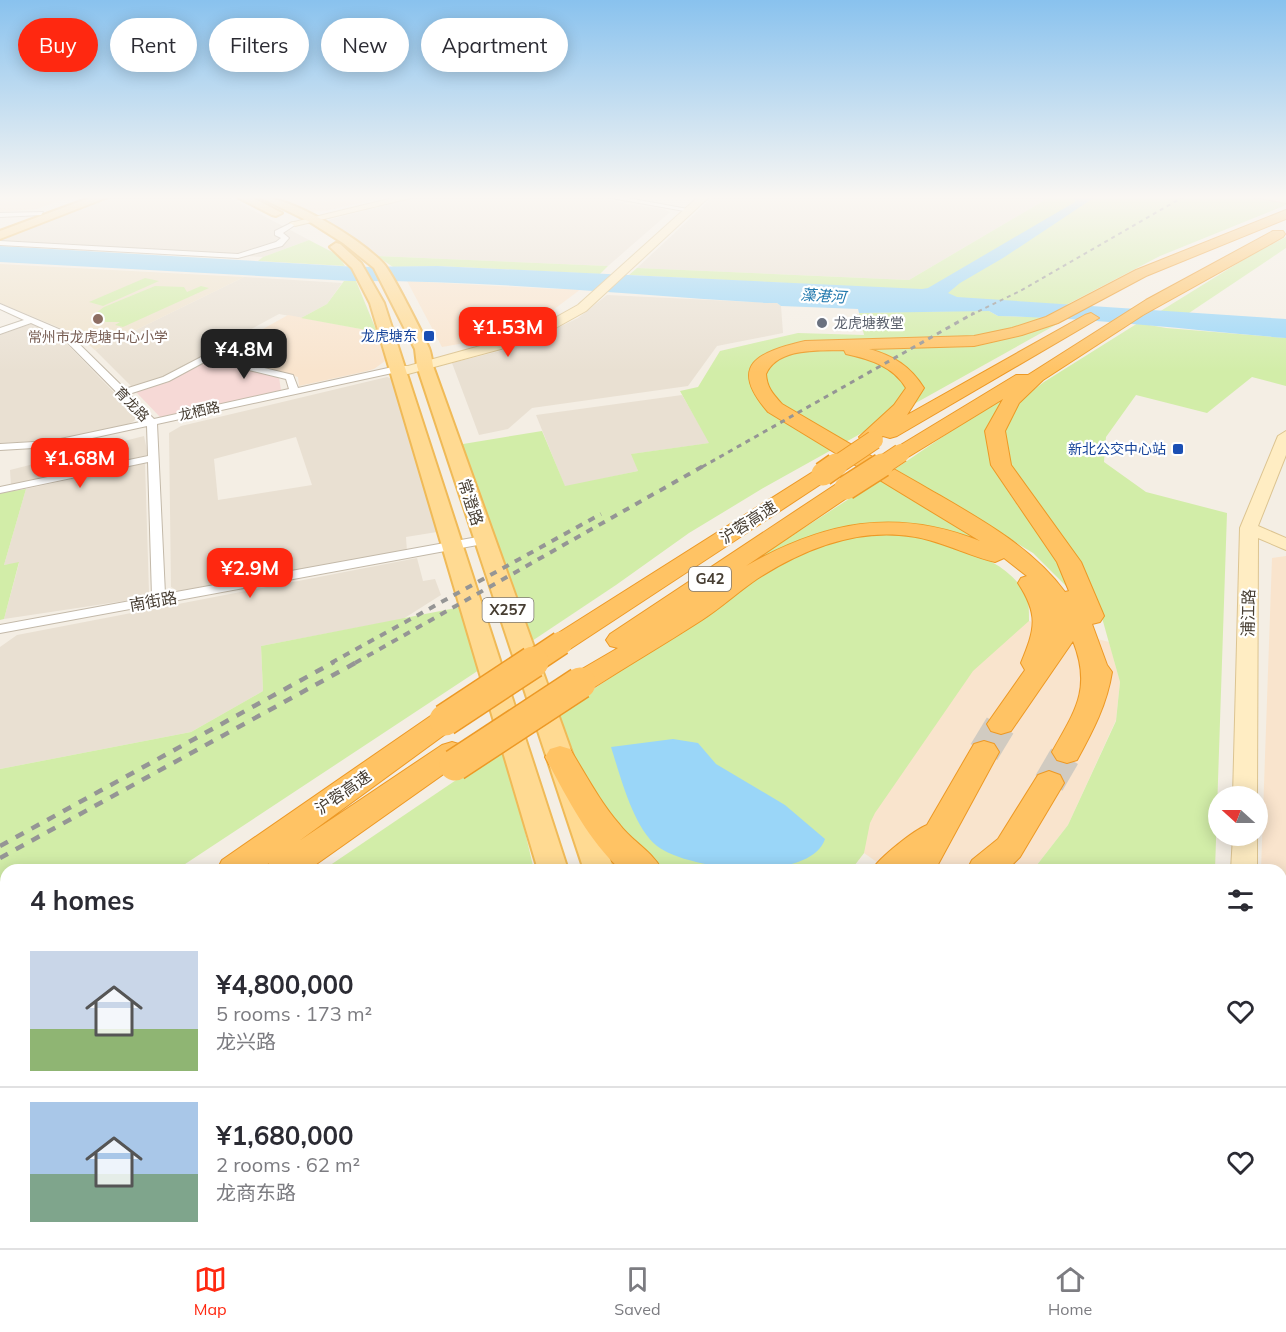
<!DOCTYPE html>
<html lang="en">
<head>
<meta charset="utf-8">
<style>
  :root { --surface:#fff; --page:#f2f2f3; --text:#2b2b33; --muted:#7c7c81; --line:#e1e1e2; --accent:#ff2810 }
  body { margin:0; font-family:Mulish,"Noto Sans SC",sans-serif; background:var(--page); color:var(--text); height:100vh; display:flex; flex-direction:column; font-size:22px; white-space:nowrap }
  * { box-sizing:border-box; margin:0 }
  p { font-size:20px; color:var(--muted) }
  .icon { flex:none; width:33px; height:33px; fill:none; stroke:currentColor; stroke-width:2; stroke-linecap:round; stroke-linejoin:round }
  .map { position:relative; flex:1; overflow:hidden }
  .side { position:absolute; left:0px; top:864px; width:1287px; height:384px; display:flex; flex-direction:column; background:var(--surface); border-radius:18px 18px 0 0; box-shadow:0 3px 15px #0003 }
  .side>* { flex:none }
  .guide { position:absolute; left:18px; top:18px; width:600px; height:54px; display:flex; gap:12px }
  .needle { width:39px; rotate:291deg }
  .tools { position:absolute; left:1208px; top:786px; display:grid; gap:12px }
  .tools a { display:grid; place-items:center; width:60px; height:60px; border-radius:50%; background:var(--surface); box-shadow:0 3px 15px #0003; font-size:30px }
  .price { position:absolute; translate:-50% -51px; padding:0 14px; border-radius:12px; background:var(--accent); color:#fff; font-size:20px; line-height:39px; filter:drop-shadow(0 2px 3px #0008) }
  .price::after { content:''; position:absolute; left:50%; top:36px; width:18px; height:14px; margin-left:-9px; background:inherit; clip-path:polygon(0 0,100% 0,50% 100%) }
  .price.selected { background:#222; color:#fff }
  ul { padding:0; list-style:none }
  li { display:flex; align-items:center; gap:18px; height:150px; padding:0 30px }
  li+li { border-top:2px solid var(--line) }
  li span { display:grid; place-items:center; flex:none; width:168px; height:120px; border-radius:0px; color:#555 }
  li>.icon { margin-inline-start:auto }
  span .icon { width:72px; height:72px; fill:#fffc; stroke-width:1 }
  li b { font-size:26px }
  h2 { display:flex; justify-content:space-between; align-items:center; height:72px; padding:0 30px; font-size:26px }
  .tag { padding:0 21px; border-radius:27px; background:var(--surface); box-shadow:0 3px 15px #0003; font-size:21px; line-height:54px }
  .tag.selected { background:var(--accent); color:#fff }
  .tabs { display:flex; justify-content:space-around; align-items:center; height:84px; border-top:2px solid var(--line); background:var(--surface); font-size:16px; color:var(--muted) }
  .tabs a { display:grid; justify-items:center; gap:3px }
  .tabs .selected { color:var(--accent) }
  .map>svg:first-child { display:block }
</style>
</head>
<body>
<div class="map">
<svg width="1286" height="1248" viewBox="0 0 1286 1248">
  <rect width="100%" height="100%" fill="#f4eee4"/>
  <g fill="#e9e0d2" fill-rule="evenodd">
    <polygon points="111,197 228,197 309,240 263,257 0,242 0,240"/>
    <polygon points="418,197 599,197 627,204 663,209 670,212 608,266 377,256 356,238 330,224 328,220"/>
    <polygon points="713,197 1044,197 1043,201 909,280 637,268"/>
    <polygon points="244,277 342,283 327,304 301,318 279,314 163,377 132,387 95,350"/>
    <polygon points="607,295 777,303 781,306 783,333 717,346 688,386 532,408 508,429 479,435 452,363 504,350 543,335 578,318"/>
    <polygon points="31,324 61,338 137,416 134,421 124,426 57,440 0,443 0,335"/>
    <path d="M387,377L393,379L437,532L406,537L407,552L178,591L171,587L169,433L181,426ZM296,437L312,485L218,500L214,459Z"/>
    <polygon points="682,395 710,443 632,454 638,471 565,487 536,415"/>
    <polygon points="144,436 148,455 11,486 10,470"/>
    <polygon points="145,463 149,592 144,598 4,619 19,563 4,565 26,489"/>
    <polygon points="417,558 423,581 435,579 441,595 403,619 261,646 263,691 191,732 0,769 0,647 17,635"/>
  </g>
  <g fill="#f9e4cd">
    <polygon points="0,197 70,197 37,209 0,212"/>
    <polygon points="277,197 387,197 325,211 311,212"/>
    <polygon points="407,281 553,289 581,289 553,310 534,321 465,343 442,347"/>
    <polygon points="288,315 377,332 387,356 385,361 374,369 363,372 299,386 298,377 215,356"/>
    <polygon points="1286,556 1286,958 1281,954 1281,870 1261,870 1272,558"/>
    <polygon points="1004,570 1029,605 1029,621 1109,642 1120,682 1116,720 1068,825 1033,870 888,870 864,853 851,870 757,578"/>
    <polygon points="1281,990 1286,992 1286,1248 936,1248 936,1242 1281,1242"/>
  </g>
  <polygon fill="#efe3cd" points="0,264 244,277 95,350 77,335 0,303"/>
  <polygon fill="#f6d9d6" points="208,360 279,377 281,391 160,417 136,392 168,382"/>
  <g fill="#d2eda8">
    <polygon points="1044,197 1240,197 1286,202 1286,205 1160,256 1066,305 904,294 903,289 629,275 637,268 909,280 1043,201"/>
    <polygon points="1286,237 1286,248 1189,313 1159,312 1251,255"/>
    <polygon points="309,240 338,255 345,266 258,261 263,257"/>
    <polygon points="377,256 608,266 600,274 437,266 393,267"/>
    <polygon points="145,278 159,281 103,306 89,302"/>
    <polygon points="344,281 356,281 377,332 301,318 327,304"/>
    <polygon points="155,286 184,287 187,292 201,286 209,288 123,327 115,325 120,322 106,322 94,318 93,315 104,307"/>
    <polygon points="957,311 989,311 998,316 1068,318 765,487 689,533 616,585 529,643 457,445 542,431 565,486 638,471 631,454 709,443 680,391 698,387 720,351 798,333 864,335 859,313"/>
    <polygon points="1138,323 1166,328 1286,338 1286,386 1252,377 1207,413 1136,395 1106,437 1104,462 1146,492 1227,513 1215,870 1033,870 1068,825 1116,721 1120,682 1097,600 1011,466 1003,432 1019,401 1044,382"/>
    <path d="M997,400L1001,402C971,459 1017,503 1048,546C1057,558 1064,573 1071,587L1068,588L1033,553L895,469Z"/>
    <path d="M880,479L989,546C945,539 866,518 825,531C789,542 758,564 726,582L723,580Z"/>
    <polygon points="26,489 4,565 19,562 4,619 0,620 0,493"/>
    <path d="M886,533C926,537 1001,552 1023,590C1029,600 1029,609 1029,621L973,671L875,813L870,823L864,853L851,870H655L598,808L554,716L757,578L796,554L851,537Z"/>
    <polygon points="461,607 479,670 176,870 6,870 6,982 0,986 0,769 191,732 263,691 261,646"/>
    <polygon points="505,747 534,870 323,870"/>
    <polygon points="6,1097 6,1195 0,1192 0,1101"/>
    <polygon points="453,1242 622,1242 624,1248 447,1248"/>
    <polygon points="830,1242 936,1242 936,1248 832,1248"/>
  </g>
  <g fill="#9ad6f8">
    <path d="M1072,197H1095L1003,258L960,283L948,293L957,297L1286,319V338C1190,330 1095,318 998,316L989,311L859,313L858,309L781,306L777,303H768C629,295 490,280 351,281L0,262V246L358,267L437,266L922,289L928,288L1075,202V199Z"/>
    <path d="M673,739L698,743L716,764L785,805L825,839C810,884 687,870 657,846C633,827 620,775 611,747Z"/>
  </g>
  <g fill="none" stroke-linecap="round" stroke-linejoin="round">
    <g stroke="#d1cbc1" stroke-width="31" stroke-dasharray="31 15" stroke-linecap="butt">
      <polyline points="984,752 1001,724"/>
      <polyline points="1049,783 1067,752"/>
    </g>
    <g stroke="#c3b9a9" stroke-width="2">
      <g id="street">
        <polygon points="606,197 622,197 693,210 690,212"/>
        <polygon points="43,212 41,215 0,217 0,213"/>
        <polygon points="293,222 298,223 283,233 289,238 282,246 238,258 0,245 0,241 238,254 276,242 281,238 275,235 275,231"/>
        <path d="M0,304L68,333L125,389L163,377L207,354L293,375L298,388L397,366L402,369L397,372L157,424L165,594L483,536L489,540L483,544L0,633V625L152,597L148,462L0,493V487L148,456L147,426L51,447L0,450V444L51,441L145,421L62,337L31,323L0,334V328L24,320L0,309ZM208,360L286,379L289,389L154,419L129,394L169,381Z"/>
      </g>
    </g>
    <g stroke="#dcc491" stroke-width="2">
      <g id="secondary">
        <polygon points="397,197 415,197 295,226 290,223"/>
        <polygon points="698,197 709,197 586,311 552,330 501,349 408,374 392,372 390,369 392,366 408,366 491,343 544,324 578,305"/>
        <polygon points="1254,197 1286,197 1286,203"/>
        <polygon points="1286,431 1286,455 1258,526 1286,538 1286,550 1258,538 1257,796 1233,796 1240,528 1278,436"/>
        <polygon points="1233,836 1257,835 1257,870 1231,870"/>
        <polygon points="1281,961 1286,963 1286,991 1281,989"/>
      </g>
    </g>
    <g stroke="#f0ba57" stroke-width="4">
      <g id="primary">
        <polygon points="92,197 108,197 0,239 0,231"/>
        <polygon points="237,197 251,197 282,213 276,216 272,215"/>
        <path d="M259,197C292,197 359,238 383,263C392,272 423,334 429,348C431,353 432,360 433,366L614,870H584L417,366L415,349L374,268L343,243L310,222Z"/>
        <polygon points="336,243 340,244 361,263 384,303 568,870 538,870 370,303 352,268 330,247"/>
        <polygon points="651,1242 691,1242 693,1248 653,1248"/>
        <polygon points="707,1242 747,1242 749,1248 709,1248"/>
      </g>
    </g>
    <g stroke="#ed9925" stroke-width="2">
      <g id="highway">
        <path d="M1286,210V219L1146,276L1058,323L1022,335L974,346L869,349C894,356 910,366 924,388L907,415L1085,315L1091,313L1099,318L897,436L890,438L883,436L869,443L862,441L859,437L894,405L906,388C893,366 869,359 846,354L844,350C819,351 778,347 766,374C767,388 773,394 782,404C828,431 874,458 920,484C971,514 1030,544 1065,592L1069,591L1057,562L991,465L985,431L1003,399L908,457H894L891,453L894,449L1016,375H1028L1146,300L1273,231H1283L1285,234L1283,237L1143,315L1043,380L1019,403L1005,431L1011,465L1081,562L1104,616L1100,622L1092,624L1107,665L1112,672C1107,704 1093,731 1077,760L1067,763L1057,760L1052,752C1075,711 1092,689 1073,641L1011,731L1001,734L991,731L987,724L1025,670L1021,663C1035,629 1039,615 1018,583L1021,578L1027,576L1004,558L995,562C962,554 935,537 899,535C848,531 799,552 757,579C738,592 722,607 702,620C665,644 627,666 590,690L580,692L570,690L566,683L570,676L618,648L610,646L606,640L610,634L838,483L846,482L854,483L857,488L854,493L746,566C824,522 894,507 980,541L768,412C727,365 758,352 805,341L974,336L1012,328L1046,317L1136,270Z"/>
        <polygon points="823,468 830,470 833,474 830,478 570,649 561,652 552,649 548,643 552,637 816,470"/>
        <polygon points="445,710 455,713 459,720 455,727 299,841 442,745 452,742 462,745 467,753 462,761 308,870 265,870 269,863 259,870 217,870 222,860 435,713"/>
        <path d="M984,741L994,744L999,752L935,870H872C879,858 914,830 927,825L974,744Z"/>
        <path d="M560,746L570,749C586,775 600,802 620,825C632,841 653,852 662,870H621C587,839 567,797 545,757L550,749Z"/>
        <polygon points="1049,771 1060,775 1064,783 1020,857 1007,870 967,870 972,860 998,839 1038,775"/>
        <polygon points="6,1004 6,1042 0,1044 0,1006"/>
        <polygon points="6,1044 6,1084 0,1086 0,1046"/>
        <polygon points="0,1191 6,1194 6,1238 0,1235"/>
        <polygon points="122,1242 200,1242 198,1248 124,1248"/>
        <polygon points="312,1242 364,1242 362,1248 310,1248"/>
        <polygon points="365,1242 458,1242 456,1248 363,1248"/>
        <rect x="628" y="1242" width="44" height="6"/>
        <rect x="784" y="1242" width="44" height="6"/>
      </g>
    </g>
    <use href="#street" fill="#fff" fill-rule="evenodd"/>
    <use href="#secondary" fill="#ffedc3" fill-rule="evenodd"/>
    <use href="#primary" fill="#ffda92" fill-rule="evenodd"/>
    <use href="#highway" fill="#ffc364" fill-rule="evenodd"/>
    <polyline stroke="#959595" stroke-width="2" stroke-dasharray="4 4" stroke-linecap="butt" points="971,315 1020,291 1183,197"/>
    <polyline stroke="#959595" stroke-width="3" stroke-dasharray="5 5" stroke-linecap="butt" points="702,467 974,313"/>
    <g stroke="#959595" stroke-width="4" stroke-dasharray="7 7" stroke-linecap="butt">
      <polyline points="331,663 601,514"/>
      <polyline points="355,663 705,465"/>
    </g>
    <g stroke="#959595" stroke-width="4.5" stroke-dasharray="9 9" stroke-linecap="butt">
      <polyline points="0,846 334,662"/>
      <polyline points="0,858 357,662"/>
    </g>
    <g stroke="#ed9925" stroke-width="20" stroke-linecap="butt">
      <g id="highway-bridge-far2">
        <polyline points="834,467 874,440"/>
        <polyline points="880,467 901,453"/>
      </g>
    </g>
    <g stroke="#ed9925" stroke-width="26" stroke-linecap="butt">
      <g id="highway-bridge-far1">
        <polyline points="823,474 836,465"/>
        <polyline points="846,488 882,465"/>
        <polyline points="531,663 561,643"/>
      </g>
    </g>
    <g stroke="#ed9925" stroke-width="34" stroke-linecap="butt">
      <g id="highway-bridge">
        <polyline points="445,720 533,662"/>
        <polyline points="455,765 580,683"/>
      </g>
    </g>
    <use href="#highway-bridge-far2" stroke="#ffc364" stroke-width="18"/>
    <use href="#highway-bridge-far1" stroke="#ffc364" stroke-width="23"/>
    <use href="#highway-bridge" stroke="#ffc364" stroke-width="31"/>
  </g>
  <linearGradient id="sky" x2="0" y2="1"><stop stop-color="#89c2ee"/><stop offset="0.53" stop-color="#faf7f3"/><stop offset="1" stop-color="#faf7f3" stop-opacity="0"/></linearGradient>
  <rect width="1286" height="372" fill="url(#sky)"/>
  <circle fill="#8d6e63" stroke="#fff" stroke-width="2" cx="98" cy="319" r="6"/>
  <circle fill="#6b7280" stroke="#fff" stroke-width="2" cx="822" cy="323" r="6"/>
  <g fill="#1a4fb4" stroke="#fff" stroke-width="2">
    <rect x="423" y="330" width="12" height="12" rx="3"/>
    <rect x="1172" y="443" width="12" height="12" rx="3"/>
  </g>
  <g text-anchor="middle" stroke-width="4.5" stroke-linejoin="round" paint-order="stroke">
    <g font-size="14" fill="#5b616d" stroke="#fff" text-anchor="start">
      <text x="834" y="328">龙虎塘教堂</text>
    </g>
    <g font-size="14" fill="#164399" stroke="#fff" text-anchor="end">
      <text x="417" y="341">龙虎塘东</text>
      <text x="1166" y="454">新北公交中心站</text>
    </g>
    <g font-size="14" fill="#785e54" stroke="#fff">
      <text x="98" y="342">常州市龙虎塘中心小学</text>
    </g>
    <g font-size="14" fill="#473e33" stroke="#fff">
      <text transform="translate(132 404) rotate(46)" y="5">育龙路</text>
      <text transform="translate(199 411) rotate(-13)" y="5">龙栖路</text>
    </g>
    <g font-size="15" font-style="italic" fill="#2078ad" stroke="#fff">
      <text transform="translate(823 296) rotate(4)" y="5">藻港河</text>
    </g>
    <g fill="#fff" stroke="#7e7870" stroke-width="1.5">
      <rect x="689" y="567" width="42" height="24" rx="4.5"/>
      <rect x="482.5" y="598" width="51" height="24" rx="4.5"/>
    </g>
    <g font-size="15" font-weight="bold" fill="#473e33">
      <text x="710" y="584">G42</text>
      <text x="508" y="615">X257</text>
    </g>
    <g font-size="16" fill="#473e33" stroke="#fff">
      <text transform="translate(471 502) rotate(72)" y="6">常澄路</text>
      <text transform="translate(748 522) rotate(-33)" y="6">沪蓉高速</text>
      <text transform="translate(153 601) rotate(-10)" y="6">南街路</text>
      <text transform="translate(1248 613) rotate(-89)" y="6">浦江路</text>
      <text transform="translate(343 792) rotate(-35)" y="6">沪蓉高速</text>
    </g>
  </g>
</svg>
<div class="tools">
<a><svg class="needle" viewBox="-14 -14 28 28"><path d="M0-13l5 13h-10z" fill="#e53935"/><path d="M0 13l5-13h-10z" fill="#7c7c81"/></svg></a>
</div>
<b class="price" style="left:508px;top:358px">¥1.53M</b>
<b class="price selected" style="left:244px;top:380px">¥4.8M</b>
<b class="price" style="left:80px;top:489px">¥1.68M</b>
<b class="price" style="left:250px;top:599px">¥2.9M</b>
<div class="guide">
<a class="tag selected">Buy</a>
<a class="tag">Rent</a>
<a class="tag">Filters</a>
<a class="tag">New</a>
<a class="tag">Apartment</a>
</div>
<section class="side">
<h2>4 homes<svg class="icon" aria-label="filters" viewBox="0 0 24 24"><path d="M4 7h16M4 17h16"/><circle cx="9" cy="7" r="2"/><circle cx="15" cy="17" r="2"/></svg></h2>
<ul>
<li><span style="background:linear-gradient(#c9d6e8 65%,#8fb573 0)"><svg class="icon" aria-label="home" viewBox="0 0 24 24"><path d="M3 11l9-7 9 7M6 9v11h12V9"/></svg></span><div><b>¥4,800,000</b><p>5 rooms · 173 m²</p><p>龙兴路</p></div><svg class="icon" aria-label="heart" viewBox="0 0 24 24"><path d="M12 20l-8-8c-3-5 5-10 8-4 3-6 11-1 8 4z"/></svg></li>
<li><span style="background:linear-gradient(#a9c7e8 60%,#7fa58c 0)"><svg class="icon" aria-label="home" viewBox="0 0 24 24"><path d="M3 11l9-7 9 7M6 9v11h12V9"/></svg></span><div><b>¥1,680,000</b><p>2 rooms · 62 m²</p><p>龙商东路</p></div><svg class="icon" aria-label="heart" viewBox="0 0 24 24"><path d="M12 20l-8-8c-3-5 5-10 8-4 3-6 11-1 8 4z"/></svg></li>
</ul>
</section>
</div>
<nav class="tabs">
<a class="selected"><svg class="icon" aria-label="map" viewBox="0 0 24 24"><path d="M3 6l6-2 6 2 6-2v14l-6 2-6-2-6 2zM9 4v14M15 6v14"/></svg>Map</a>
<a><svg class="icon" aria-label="saved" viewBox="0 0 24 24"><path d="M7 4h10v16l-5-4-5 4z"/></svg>Saved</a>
<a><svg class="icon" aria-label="home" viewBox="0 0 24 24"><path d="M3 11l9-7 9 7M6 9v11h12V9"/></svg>Home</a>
</nav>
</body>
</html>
